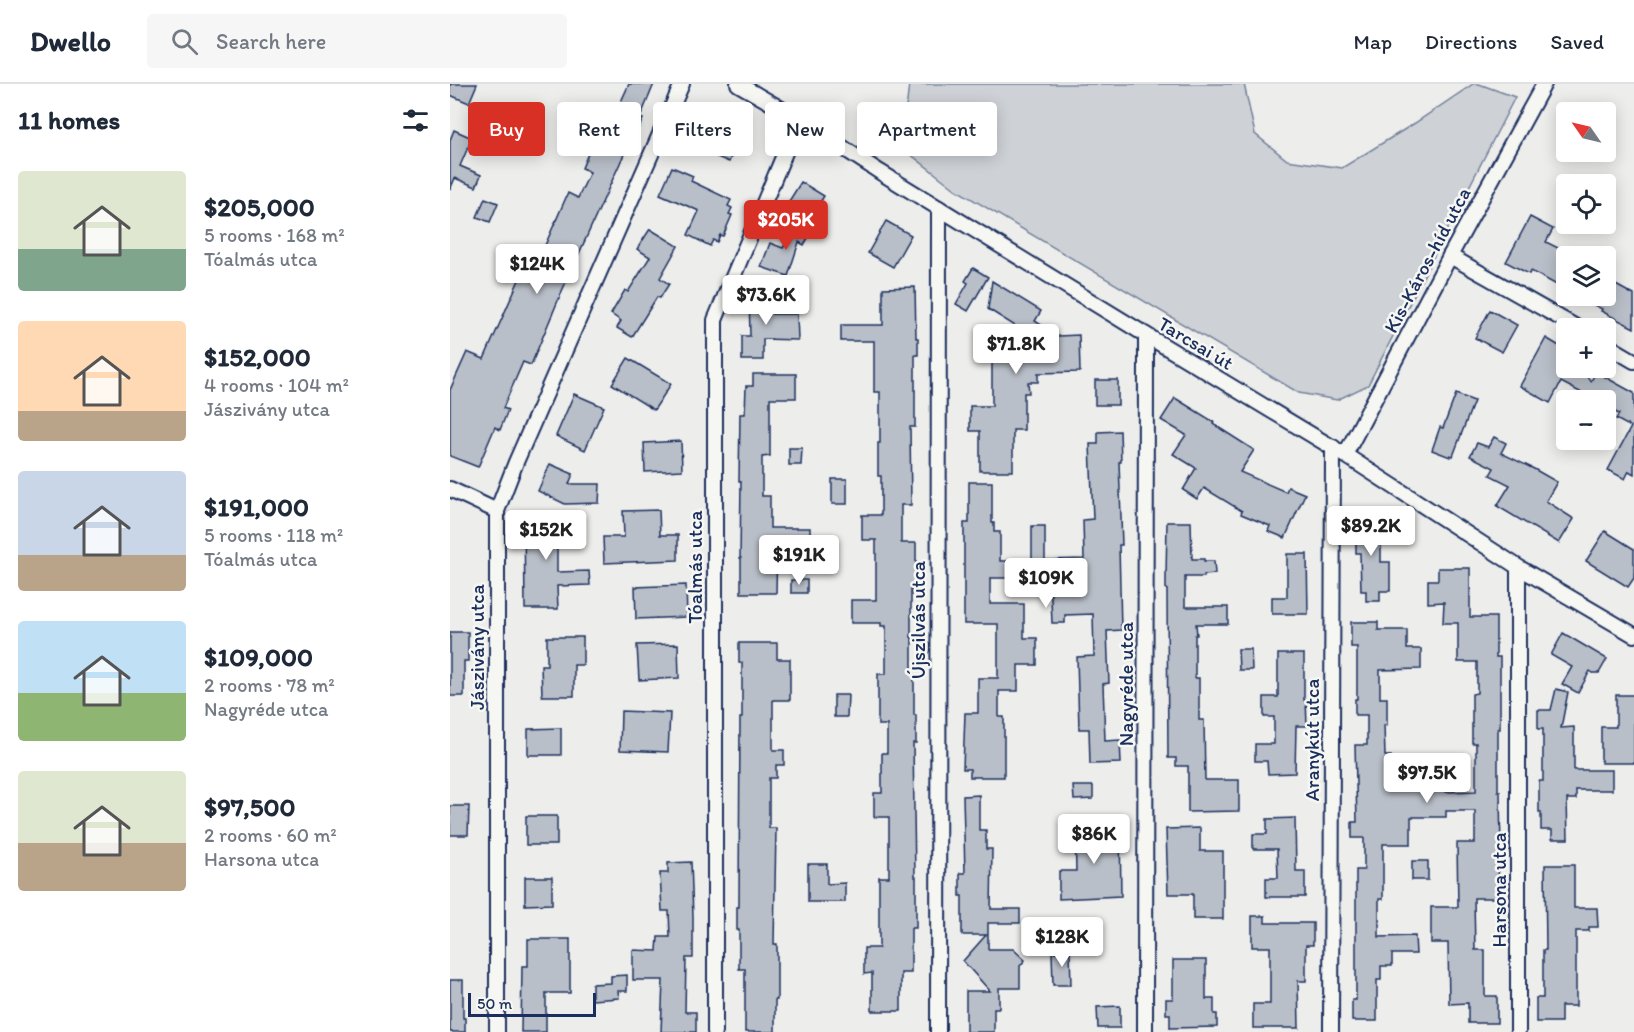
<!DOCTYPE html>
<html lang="en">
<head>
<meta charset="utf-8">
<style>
  :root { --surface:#fff; --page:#f6f6f7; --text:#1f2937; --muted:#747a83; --line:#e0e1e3; --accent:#d93025 }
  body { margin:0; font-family:Itim,sans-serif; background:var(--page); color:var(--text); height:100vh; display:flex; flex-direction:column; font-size:22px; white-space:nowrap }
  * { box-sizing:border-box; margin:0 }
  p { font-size:20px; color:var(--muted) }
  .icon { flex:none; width:33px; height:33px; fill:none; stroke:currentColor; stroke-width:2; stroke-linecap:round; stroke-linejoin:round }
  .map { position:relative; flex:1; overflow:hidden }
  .side { display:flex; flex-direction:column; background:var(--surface); width:450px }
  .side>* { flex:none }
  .hud { position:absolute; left:18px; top:18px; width:570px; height:54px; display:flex; gap:12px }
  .needle { width:39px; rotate:304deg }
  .controls { position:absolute; left:1106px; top:18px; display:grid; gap:12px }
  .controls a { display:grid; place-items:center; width:60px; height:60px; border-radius:6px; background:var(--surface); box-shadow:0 3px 15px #0003; font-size:30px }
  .scale { position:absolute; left:18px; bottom:15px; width:128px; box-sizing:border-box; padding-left:6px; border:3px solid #1b2f5e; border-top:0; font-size:16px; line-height:21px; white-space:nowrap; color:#1b2f5e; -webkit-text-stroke:4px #f6f6f2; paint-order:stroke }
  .price { position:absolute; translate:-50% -51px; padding:0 14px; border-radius:6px; background:#fff; color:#222; font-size:20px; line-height:39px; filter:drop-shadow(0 2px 3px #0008) }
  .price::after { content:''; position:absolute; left:50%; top:36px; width:18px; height:14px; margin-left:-9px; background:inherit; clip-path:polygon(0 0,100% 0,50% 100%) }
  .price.selected { background:var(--accent); color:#fff }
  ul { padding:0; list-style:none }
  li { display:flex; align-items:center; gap:18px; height:150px; padding:0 18px }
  li span { display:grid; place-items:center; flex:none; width:168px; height:120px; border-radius:6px; color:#555 }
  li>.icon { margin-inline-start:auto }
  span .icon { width:72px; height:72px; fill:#fffc; stroke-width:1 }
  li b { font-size:26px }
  h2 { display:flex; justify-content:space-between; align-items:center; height:72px; padding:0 18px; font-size:26px }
  .chip { padding:0 21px; border-radius:6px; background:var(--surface); box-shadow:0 3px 15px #0003; font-size:21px; line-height:54px }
  .chip.selected { background:var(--accent); color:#fff }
  header { display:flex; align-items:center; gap:36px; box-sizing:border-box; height:84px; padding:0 30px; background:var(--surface); border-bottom:2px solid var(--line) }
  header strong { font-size:28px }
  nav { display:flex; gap:33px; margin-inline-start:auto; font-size:21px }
  .search { width:420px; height:54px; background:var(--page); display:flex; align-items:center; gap:15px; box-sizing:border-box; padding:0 21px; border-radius:6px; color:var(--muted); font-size:22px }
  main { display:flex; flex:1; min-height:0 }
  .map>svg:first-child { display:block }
</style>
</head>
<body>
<header>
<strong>Dwello</strong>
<div class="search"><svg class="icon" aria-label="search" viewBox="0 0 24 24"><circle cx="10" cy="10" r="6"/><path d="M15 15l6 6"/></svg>Search here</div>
<nav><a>Map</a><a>Directions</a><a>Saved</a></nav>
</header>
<main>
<section class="side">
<h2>11 homes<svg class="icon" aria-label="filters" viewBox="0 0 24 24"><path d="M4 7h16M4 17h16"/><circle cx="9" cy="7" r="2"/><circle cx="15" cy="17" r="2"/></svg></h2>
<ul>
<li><span style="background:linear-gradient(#dfe7d0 65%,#7fa58c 0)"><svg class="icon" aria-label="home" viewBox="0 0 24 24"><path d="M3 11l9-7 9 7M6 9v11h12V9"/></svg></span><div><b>$205,000</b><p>5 rooms · 168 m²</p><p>Tóalmás utca</p></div></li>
<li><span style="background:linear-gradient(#ffd9b3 75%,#b9a48a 0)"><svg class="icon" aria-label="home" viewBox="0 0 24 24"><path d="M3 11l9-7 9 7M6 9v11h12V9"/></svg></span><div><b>$152,000</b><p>4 rooms · 104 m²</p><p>Jászivány utca</p></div></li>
<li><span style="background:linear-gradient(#c9d6e8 70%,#b9a48a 0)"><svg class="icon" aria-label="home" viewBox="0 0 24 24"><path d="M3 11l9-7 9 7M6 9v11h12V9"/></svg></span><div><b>$191,000</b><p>5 rooms · 118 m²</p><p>Tóalmás utca</p></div></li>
<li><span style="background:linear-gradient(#bfe0f5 60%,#8fb573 0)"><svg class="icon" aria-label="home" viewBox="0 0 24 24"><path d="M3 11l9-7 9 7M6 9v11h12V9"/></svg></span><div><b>$109,000</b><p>2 rooms · 78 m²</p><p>Nagyréde utca</p></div></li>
<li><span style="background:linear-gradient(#dfe7d0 60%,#b9a48a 0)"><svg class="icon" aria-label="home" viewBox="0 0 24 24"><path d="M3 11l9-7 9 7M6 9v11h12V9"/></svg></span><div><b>$97,500</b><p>2 rooms · 60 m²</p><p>Harsona utca</p></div></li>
</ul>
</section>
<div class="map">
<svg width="1184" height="948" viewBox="0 0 1184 948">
  <rect width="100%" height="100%" fill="#edeeec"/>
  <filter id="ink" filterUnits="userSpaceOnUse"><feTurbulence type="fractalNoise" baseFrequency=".0167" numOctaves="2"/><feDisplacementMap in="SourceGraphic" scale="12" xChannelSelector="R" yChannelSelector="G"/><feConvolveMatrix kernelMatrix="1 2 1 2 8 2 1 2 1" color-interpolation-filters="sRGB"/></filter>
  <g filter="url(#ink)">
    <polygon fill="#ced2d7" stroke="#74809a" stroke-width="1.5" points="459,0 794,0 805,50 837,76 892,84 965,39 1023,0 1029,0 1065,13 918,301 887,316 849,309 505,105 455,66 451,43 457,18"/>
    <g fill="#b9bfc8" stroke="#1b2f5e" stroke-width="1.5">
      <polygon points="0,0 27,0 19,19 0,11"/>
      <polygon points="179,0 204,0 190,34 193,35 183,56 181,55 112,207 81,281 73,278 53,324 58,326 50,346 45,343 28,383 0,372 0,306 17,268 34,275 80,171 89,175 118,109 128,114 140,88 132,84 142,60 150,64"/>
      <polygon points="261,35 291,48 279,78 248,65"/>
      <polygon points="4,46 22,54 10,82 31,91 26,103 5,94 0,106 0,56"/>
      <polygon points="222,83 243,92 241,97 281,116 278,122 282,124 279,130 282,131 273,152 270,151 267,158 263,156 260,162 238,151 249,127 210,110"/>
      <polygon points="351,98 374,112 359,136 336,122"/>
      <polygon points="35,114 48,119 40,138 27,133"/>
      <polygon points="1080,133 1103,145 1096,158 1116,168 1116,206 1081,187 1079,190 1056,178"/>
      <polygon points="351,134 356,137 353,145 361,149 354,161 349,158 338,192 311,183 320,159 333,164"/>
      <polygon points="436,137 461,151 443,183 418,169"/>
      <polygon points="200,145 228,162 210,194 219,200 210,214 207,213 182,253 167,244 171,237 161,230 175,206 178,208 200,173 187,165"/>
      <polygon points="523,184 538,193 518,227 506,220 518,199 515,197"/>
      <polygon points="1155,195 1184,211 1184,244 1151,227 1152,225 1126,212 1155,212"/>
      <polygon points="542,197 591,227 585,237 608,252 629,251 630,288 588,289 588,298 578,298 579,309 574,309 574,346 563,346 563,387 530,387 530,347 520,347 520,322 542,322 542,266 532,264 534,249 589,257 538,225"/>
      <polygon points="465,203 466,254 468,254 468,271 465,271 465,343 460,343 461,421 451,421 451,459 466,459 466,502 461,502 461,553 462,553 462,590 464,590 464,631 466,631 466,659 463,659 465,793 466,793 466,844 461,844 461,889 451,889 451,927 422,927 422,889 414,890 414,864 429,864 429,793 439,793 439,733 424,733 424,709 432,709 432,669 437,669 437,641 428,641 428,590 436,590 436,542 431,542 431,539 401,539 401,516 426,516 426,456 412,456 412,431 431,431 431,392 428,392 428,359 430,359 430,308 424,308 424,257 391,257 391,241 433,241 433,204"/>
      <polygon points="322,208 322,230 347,230 348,256 313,255 313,276 292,276 292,252 300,252 299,209"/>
      <polygon points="1040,226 1067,241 1052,268 1025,254"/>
      <polygon points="1096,254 1116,266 1116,284 1129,284 1141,297 1146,288 1184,309 1184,390 1179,387 1175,395 1158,386 1181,343 1166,335 1169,330 1155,322 1155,316 1145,316 1111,298 1100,319 1070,302"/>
      <polygon points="178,274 221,300 204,326 162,300"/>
      <polygon points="303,290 346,290 346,314 320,314 320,372 312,373 312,412 320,412 320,444 360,444 360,458 327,458 326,509 291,509 291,474 290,474 291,397 289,397 290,330 295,330 296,302 303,302"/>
      <rect x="645" y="296" width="23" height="25"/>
      <polygon points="124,310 154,323 135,366 106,352"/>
      <polygon points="1006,310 1024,317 1003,372 1000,371 1000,373 982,366 990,343 993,344"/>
      <polygon points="725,314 764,338 763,340 804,366 790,388 836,408 838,403 855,410 835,454 818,447 820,442 791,430 792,427 754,404 747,415 733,406 746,384 723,370 736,351 711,336"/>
      <polygon points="670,347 671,378 669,378 672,461 669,461 671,546 657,547 659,599 653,600 655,657 670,656 671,679 640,680 639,645 629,645 627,573 644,572 643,530 615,531 615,539 602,539 600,494 540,494 540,520 574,520 574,554 587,554 587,581 568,581 568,607 549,607 549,633 554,633 554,693 520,693 520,685 513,685 515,629 528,629 528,594 548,594 548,540 514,540 514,439 519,439 519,398 542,398 542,439 544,439 544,448 550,448 550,477 582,477 582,442 595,442 595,476 634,475 633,436 643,435 640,360 648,360 648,348"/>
      <polygon points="1044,353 1056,359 1051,369 1084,385 1107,398 1096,417 1124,435 1109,459 1047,422 1060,401 1040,391 1044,384 1020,372 1027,359 1038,363"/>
      <polygon points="231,357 232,386 195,388 194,359"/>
      <polygon points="339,364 352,364 351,381 339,381"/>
      <polygon points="100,380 123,390 119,400 150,400 149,419 115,420 88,407"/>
      <rect x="382" y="395" width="15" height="25"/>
      <polygon points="209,426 210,451 228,451 228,476 154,479 153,453 174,453 173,427"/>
      <polygon points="923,428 923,449 931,449 931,478 940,478 940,507 930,507 930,517 916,517 916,507 911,507 910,469 906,469 906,449 902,449 902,429"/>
      <polygon points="74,429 117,429 117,455 107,455 107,488 139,487 140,501 107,502 108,525 75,525"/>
      <polygon points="717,438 741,438 742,475 754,475 754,477 764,477 765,490 754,491 754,493 735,493 735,523 778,523 778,540 746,540 747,551 745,551 745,594 749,594 749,636 754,636 755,696 789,696 789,727 738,728 738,682 726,682 726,674 718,674 717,505 716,505 716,493"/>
      <polygon points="1155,447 1184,465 1184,494 1178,503 1136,477"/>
      <polygon points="837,470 857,470 858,530 822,530 822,513 837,513"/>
      <polygon points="988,484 1020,484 1020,533 1046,533 1046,573 1050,573 1050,645 1048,645 1048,707 1050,707 1051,771 1048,771 1049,814 1024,814 1025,866 1035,866 1035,912 1047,912 1047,939 1018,939 1018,919 999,920 998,859 981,859 981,823 1008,823 1007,759 1025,759 1025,727 996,727 996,733 961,733 961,760 933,760 933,815 929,815 929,853 965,852 966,870 942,870 942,882 931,882 931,896 927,896 927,937 902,937 902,916 906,916 906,786 914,786 914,754 902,754 902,738 907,738 905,661 917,661 917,631 905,631 905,615 907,615 907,563 901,563 901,538 928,538 928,546 957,546 957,565 971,565 971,585 930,586 930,614 937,614 937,641 934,641 935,672 941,672 941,693 977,693 977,699 996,699 996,708 1026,707 1026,659 1022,659 1022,610 1027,609 1027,578 1008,578 1008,539 993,539 994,518 978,519 978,496 988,496"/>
      <rect x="341" y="496" width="16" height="13"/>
      <polygon points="236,501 237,533 186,535 185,503"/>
      <polygon points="0,548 18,548 18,577 14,577 14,612 0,612"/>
      <polygon points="1113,549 1157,575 1149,589 1143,589 1140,587 1128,609 1112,600 1122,583 1101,571"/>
      <polygon points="97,553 133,553 133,581 124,581 124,612 92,612 91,581 97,581"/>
      <polygon points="289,559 327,559 327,575 340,575 340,616 323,616 323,666 334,666 334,681 326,681 326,694 319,694 319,744 326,744 324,860 327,860 327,916 325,916 325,948 295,948 295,885 289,885 289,846 287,846 287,823 289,823 290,634 292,634 292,579 289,579"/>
      <polygon points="228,560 229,594 189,596 187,561"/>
      <polygon points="788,565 801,565 802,586 789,586"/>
      <polygon points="828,570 854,570 854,616 856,616 857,642 846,642 845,689 818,690 817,677 805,677 805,660 824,660 824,633 814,633 814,613 828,613"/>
      <polygon points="1106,605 1118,608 1111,644 1124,643 1124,686 1162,686 1162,706 1126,706 1126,715 1117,715 1118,755 1102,755 1102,746 1091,746 1091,728 1089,728 1089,697 1093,697 1093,645 1088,645 1088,626 1101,626"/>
      <polygon points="384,611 398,611 397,633 384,633"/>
      <polygon points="1166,611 1184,611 1184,679 1151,679 1151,643 1166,643"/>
      <polygon points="171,627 220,629 218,668 170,666"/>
      <polygon points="111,644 111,671 78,671 78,645"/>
      <polygon points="623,702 643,702 643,715 624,716"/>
      <polygon points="529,711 529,746 536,746 536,765 542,765 541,825 570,825 570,839 538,839 538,865 563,865 575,876 570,882 570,904 549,904 549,924 544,924 544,948 516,948 516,907 540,907 513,877 536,851 512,851 512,812 510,812 510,789 515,789 513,712"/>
      <polygon points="0,722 19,722 18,751 0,751"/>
      <rect x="76" y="732" width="31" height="29"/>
      <polygon points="845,734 846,787 855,787 855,813 816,813 816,794 828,794 827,765 803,765 803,750 817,750 817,735"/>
      <polygon points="670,743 671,812 609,815 609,787 626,787 625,744"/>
      <polygon points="750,744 750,767 773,767 773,835 743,835 743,810 718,810 716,745"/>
      <rect x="962" y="777" width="16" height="19"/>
      <polygon points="241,778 243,833 243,874 236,874 235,928 246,928 246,948 211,948 213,896 183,896 183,866 207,867 208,853 220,853 219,827 212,827 210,789 218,789 218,779"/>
      <polygon points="358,780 377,780 377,800 395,799 395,818 358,818"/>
      <polygon points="1095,781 1124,781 1124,824 1147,824 1148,843 1139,843 1139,847 1126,847 1126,922 1111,922 1111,938 1086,938 1086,914 1093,914 1093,866 1096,866"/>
      <polygon points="75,793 102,793 102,820 75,821"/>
      <polygon points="802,832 815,832 815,839 863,839 863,861 856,861 856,897 848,897 849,944 803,944 803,920 820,920 820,863 802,863"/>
      <polygon points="78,855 120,855 120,909 96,909 96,948 71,948 72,882 78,882"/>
      <polygon points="620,867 621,901 603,901 602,868"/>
      <polygon points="723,876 756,876 756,915 764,915 764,930 767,930 767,943 720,944 720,930 716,930 716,915 723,915"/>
      <polygon points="177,891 177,907 168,907 169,914 142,916 142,900 161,899 161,892"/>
      <polygon points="0,896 13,896 13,934 15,934 15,948 0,948"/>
      <polygon points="670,922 670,944 648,944 647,923"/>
    </g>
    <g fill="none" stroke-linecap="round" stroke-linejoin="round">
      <g stroke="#1b2f5e" stroke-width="18">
        <g id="minor">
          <polyline points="288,0 349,35 430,88 696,251 895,371 1068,483 1184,551"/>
          <polyline points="1000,172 1128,244"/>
          <polyline points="1155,260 1184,277"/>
          <polyline points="895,371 1000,172 1094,0"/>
          <polyline points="0,405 47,427"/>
          <polyline points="47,948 47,427 66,378 232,0"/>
          <polyline points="265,948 265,236 349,35"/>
          <polyline points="488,948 489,124"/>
          <polyline points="695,948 696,251"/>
          <polyline points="881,948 883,363"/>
          <polyline points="1068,948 1068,483"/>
        </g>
      </g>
      <use href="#minor" stroke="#f6f6f2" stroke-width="14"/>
    </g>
  </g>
  <g text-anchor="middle" stroke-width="5" stroke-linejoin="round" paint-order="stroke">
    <g font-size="20" fill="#1b2f5e" stroke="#f6f6f2">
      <text transform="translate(977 176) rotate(-62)" y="7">Kis-Káros-híd utca</text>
      <text transform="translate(746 259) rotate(31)" y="7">Tarcsai út</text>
      <text transform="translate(245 483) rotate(-90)" y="7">Tóalmás utca</text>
      <text transform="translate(468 536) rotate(-90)" y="7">Újszilvás utca</text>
      <text transform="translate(27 563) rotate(-90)" y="7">Jászivány utca</text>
      <text transform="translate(676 600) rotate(-90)" y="7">Nagyréde utca</text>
      <text transform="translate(862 656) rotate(-90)" y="7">Aranykút utca</text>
      <text transform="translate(1049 806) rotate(-90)" y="7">Harsona utca</text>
    </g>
  </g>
</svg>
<div class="controls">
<a><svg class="needle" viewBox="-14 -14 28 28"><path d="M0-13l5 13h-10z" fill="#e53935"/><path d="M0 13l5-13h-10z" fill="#747a83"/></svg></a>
<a><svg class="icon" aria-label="locate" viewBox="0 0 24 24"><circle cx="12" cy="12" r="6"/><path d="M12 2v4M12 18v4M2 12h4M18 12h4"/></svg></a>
<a><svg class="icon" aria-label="layers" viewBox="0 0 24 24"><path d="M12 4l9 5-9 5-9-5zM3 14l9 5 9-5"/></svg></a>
<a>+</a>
<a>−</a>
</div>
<div class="scale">50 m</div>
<b class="price selected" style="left:336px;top:167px">$205K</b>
<b class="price" style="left:87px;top:211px">$124K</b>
<b class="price" style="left:316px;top:242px">$73.6K</b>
<b class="price" style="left:566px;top:291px">$71.8K</b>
<b class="price" style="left:921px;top:473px">$89.2K</b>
<b class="price" style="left:96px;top:477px">$152K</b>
<b class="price" style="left:349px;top:502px">$191K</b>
<b class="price" style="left:596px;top:525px">$109K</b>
<b class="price" style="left:977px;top:720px">$97.5K</b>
<b class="price" style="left:644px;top:781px">$86K</b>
<b class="price" style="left:612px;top:884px">$128K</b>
<div class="hud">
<a class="chip selected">Buy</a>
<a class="chip">Rent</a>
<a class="chip">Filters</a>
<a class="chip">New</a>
<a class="chip">Apartment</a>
</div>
</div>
</main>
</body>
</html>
